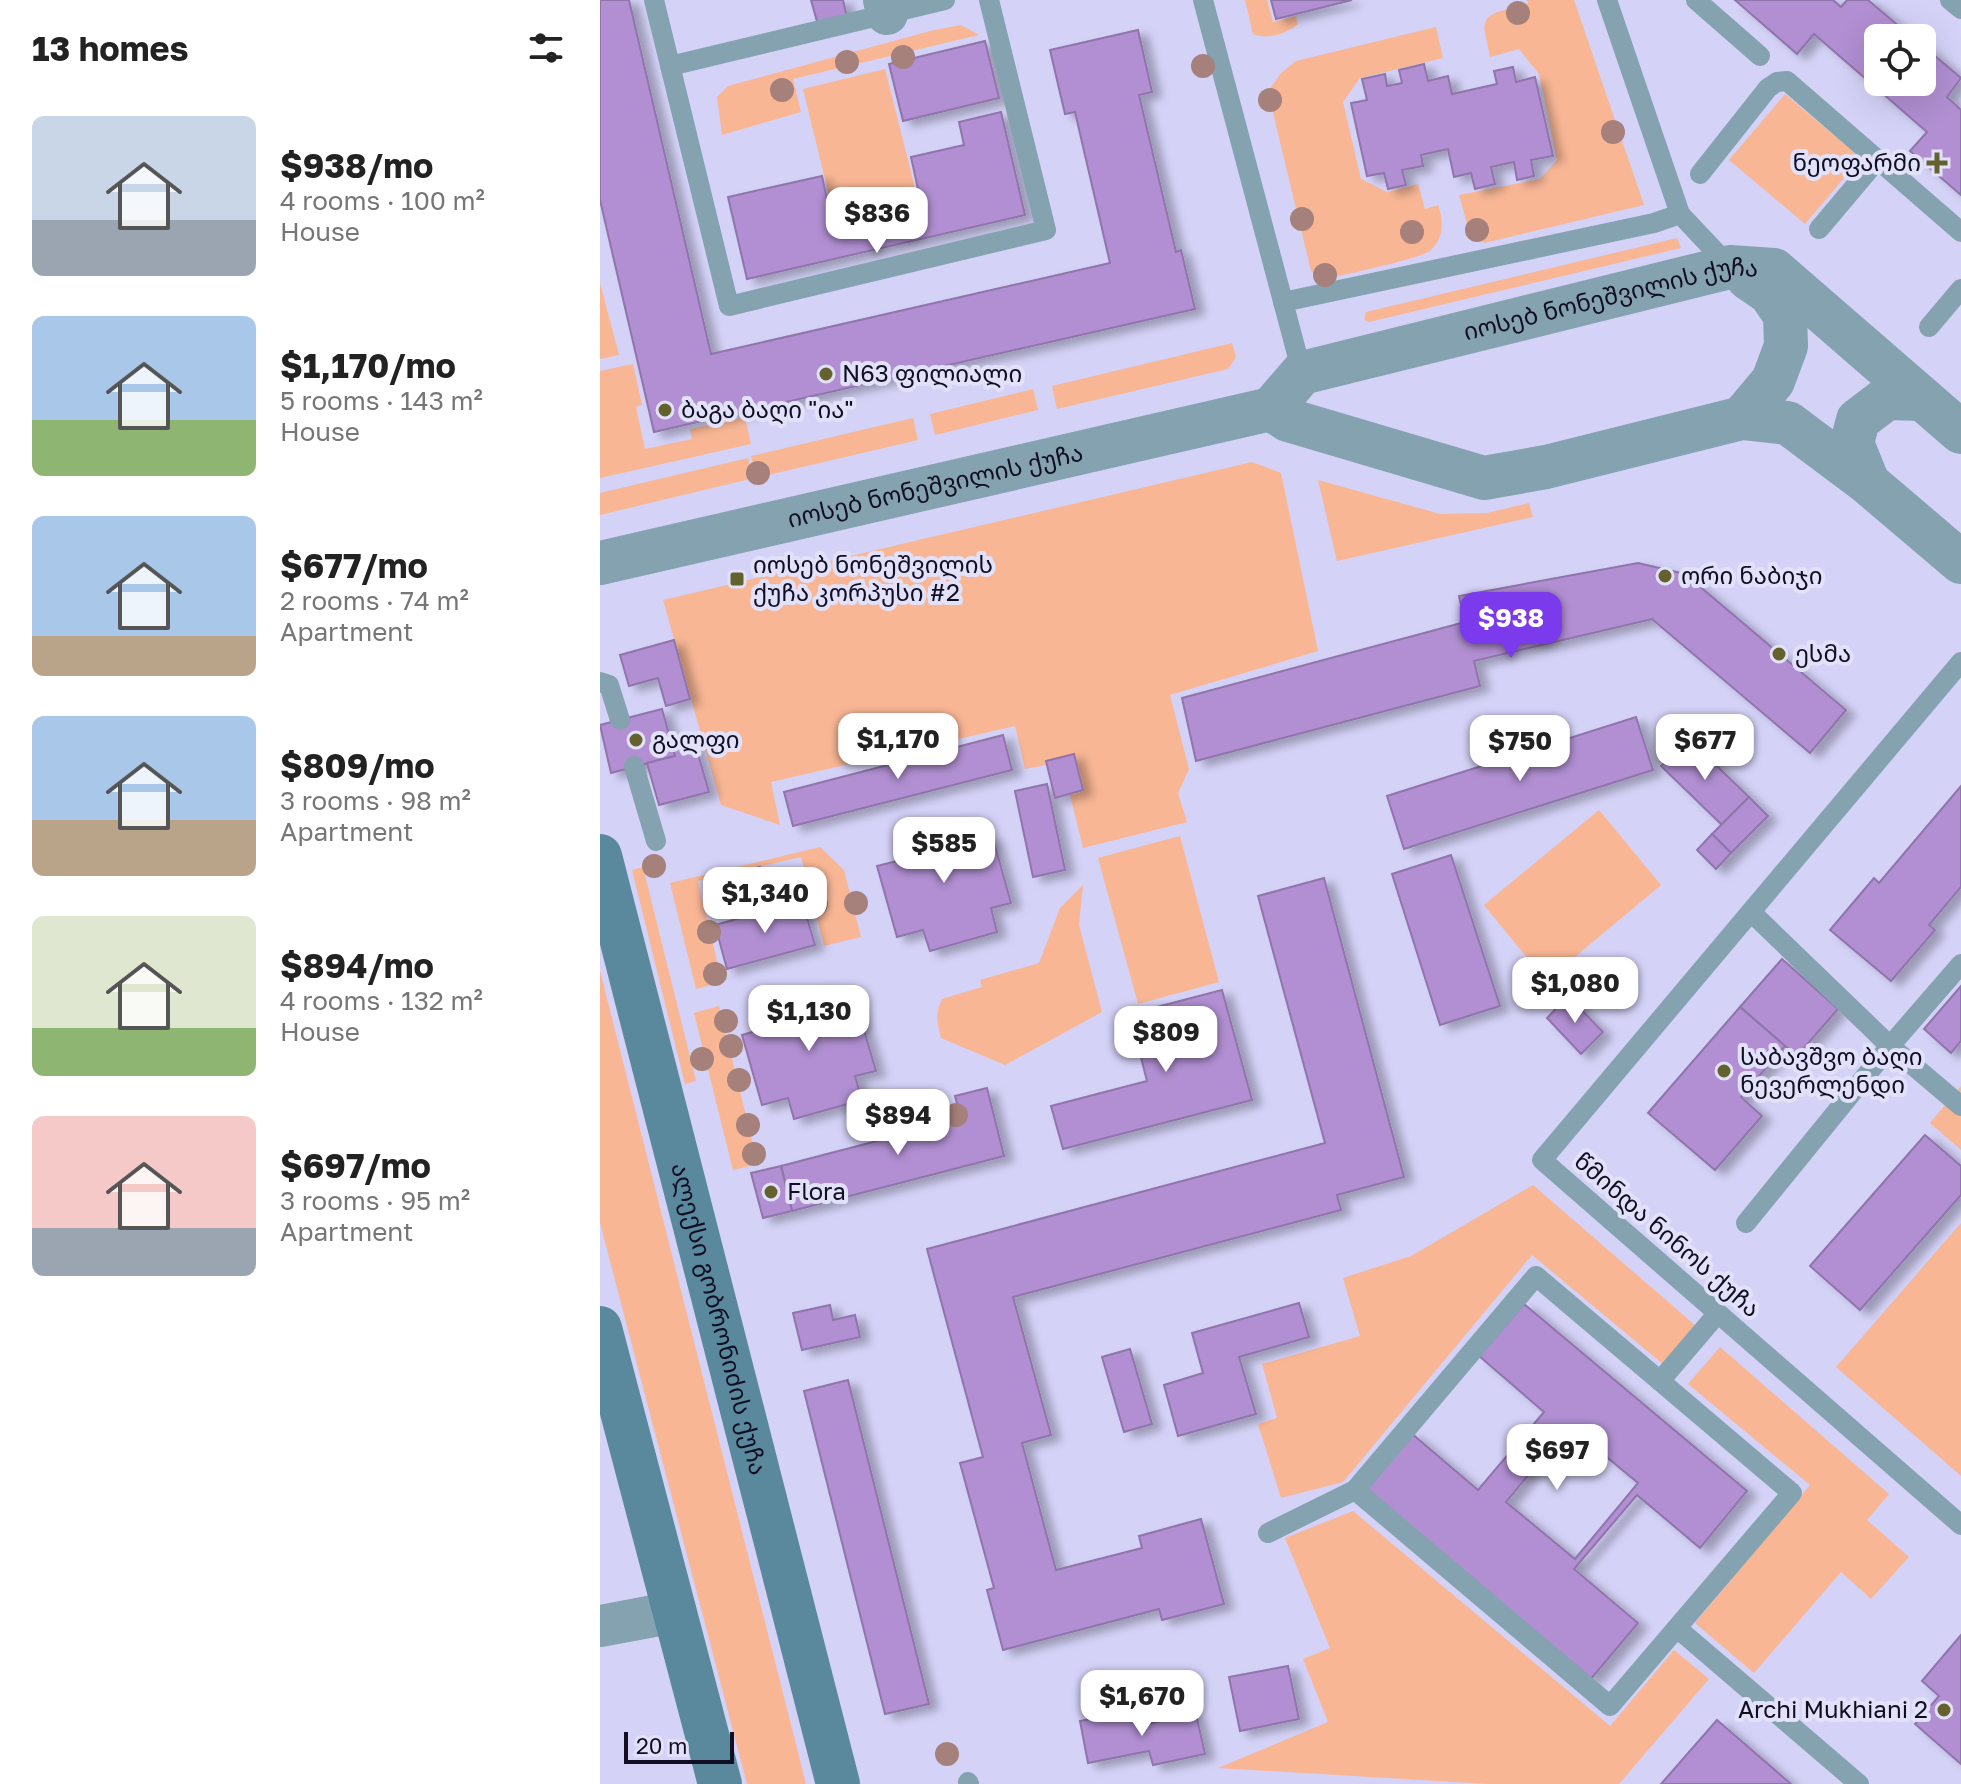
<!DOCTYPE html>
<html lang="en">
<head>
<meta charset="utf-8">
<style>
  :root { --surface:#fff; --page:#f6f6f6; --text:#222; --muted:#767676; --accent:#7c3aed }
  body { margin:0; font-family:"Golos Text","Noto Sans Georgian",sans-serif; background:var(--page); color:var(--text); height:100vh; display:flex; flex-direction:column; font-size:30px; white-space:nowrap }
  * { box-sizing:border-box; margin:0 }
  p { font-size:26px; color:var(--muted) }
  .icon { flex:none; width:44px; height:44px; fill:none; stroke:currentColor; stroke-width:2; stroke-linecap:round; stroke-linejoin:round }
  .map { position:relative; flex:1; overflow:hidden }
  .panel { display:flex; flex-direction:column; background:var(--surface); width:600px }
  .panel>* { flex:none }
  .fabs { position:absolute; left:1264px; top:24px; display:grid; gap:16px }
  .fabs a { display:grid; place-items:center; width:72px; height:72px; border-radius:12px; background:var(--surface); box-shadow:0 8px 32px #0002; font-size:40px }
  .scale { position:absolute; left:24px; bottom:20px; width:110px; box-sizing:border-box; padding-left:8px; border:4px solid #110e23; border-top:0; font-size:22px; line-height:28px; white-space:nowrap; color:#110e23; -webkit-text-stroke:6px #e1e1fa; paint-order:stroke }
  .price { position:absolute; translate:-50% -68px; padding:0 18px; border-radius:16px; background:#fff; color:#222; font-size:26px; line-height:52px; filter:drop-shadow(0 2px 4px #0008) }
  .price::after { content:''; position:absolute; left:50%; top:48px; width:24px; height:18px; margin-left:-12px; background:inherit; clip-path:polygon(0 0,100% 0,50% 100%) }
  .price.selected { background:var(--accent); color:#fff }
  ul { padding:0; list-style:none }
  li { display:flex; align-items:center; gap:24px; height:200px; padding:0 32px }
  li span { display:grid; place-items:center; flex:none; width:224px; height:160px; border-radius:12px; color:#555 }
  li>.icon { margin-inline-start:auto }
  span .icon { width:96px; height:96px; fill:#fffc; stroke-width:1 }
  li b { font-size:34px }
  h2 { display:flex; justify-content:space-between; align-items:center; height:96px; padding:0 32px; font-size:34px }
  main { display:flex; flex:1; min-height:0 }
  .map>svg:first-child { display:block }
</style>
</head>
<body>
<main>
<section class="panel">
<h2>13 homes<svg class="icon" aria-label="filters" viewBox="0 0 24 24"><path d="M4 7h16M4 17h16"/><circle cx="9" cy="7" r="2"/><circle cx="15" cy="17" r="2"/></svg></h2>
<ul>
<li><span style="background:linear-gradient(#c9d6e8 65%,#9aa5b1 0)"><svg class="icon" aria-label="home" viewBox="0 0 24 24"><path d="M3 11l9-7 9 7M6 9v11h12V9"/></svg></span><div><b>$938/mo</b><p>4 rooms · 100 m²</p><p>House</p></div></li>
<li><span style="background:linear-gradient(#a9c7e8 65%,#8fb573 0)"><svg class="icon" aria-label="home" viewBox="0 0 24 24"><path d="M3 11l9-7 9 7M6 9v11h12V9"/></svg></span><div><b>$1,170/mo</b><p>5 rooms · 143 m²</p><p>House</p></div></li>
<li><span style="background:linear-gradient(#a9c7e8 75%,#b9a48a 0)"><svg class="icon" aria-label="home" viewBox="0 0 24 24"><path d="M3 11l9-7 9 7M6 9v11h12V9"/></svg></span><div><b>$677/mo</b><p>2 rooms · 74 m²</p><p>Apartment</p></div></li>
<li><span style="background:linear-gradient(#a9c7e8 65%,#b9a48a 0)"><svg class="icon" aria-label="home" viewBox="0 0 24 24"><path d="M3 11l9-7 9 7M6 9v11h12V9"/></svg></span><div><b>$809/mo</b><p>3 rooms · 98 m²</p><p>Apartment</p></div></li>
<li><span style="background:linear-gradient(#dfe7d0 70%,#8fb573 0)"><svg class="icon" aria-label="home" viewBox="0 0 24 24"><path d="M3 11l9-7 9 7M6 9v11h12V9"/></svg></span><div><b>$894/mo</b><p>4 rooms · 132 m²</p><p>House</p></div></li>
<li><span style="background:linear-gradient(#f6c9c9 70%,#9aa5b1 0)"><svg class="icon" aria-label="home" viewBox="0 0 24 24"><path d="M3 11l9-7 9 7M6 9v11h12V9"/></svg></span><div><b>$697/mo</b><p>3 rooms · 95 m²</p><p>Apartment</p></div></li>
</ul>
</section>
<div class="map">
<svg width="1361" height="1784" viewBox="0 0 1361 1784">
  <defs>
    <filter id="shadow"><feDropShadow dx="9" dy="5" stdDeviation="4" flood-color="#0004"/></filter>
  </defs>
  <rect width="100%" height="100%" fill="#d4d2f7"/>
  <g fill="#f8b695">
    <path d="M645,0H667L673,22L696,16L698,24C686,34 667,40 653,34Z"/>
    <polygon points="927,0 974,0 1044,205 884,243 868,227 859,195 940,179 957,160 939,74 919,49 890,57 884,28 887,18 897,12 928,4"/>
    <polygon points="361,25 379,35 193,79 201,112 122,135 117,97 128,86 334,30"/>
    <path d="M836,27L843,58L760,78L743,102L761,179L787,192L818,184L825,209L838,205C844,222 844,238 830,251C822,258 739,276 721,280L711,271L668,92L681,73L696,61Z"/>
    <polygon points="285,69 317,196 234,216 203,89"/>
    <polygon points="1185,94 1261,158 1205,224 1129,160"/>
    <polygon points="1077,238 1081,248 769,322 764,320 766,312"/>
    <polygon points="0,283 19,355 0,359"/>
    <polygon points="632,343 636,357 628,369 457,409 452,386"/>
    <polygon points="33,364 42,405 36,407 45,449 92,439 90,429 145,417 151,444 0,478 0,371"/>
    <polygon points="433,389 438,410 335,435 330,414"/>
    <polygon points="313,418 318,440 156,478 151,456"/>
    <polygon points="148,458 154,478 0,515 0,493"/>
    <polygon points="652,462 681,473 718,651 570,695 589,769 578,793 587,822 483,848 462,762 425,769 415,726 171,782 180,825 121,805 63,600"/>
    <polygon points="718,480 840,514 887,513 929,503 933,517 737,561"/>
    <polygon points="999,810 1061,885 946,981 884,905"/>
    <polygon points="580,836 619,982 538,1004 498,858"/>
    <polygon points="220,847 244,870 261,937 224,946 201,857 98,881 122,982 96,989 70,883"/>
    <polygon points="43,867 96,1081 85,1084 32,870"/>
    <path d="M483,885L479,925L502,1012L405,1065L341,1038C337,1023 335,1013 342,999L382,987L380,980L439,963L460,908Z"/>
    <polygon points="0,971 204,1776 206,1784 147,1784 0,1223"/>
    <polygon points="119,1006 158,1164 133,1170 94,1013"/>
    <polygon points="1361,1086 1361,1150 1330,1123"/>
    <polygon points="933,1185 1096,1326 1064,1365 932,1255 743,1482 681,1498 658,1424 677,1418 662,1364 760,1336 743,1278 811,1256"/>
    <polygon points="1361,1223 1361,1476 1236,1367"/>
    <polygon points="1120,1347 1289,1494 1267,1520 1309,1557 1271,1599 1241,1572 1154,1673 1095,1623 1210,1485 1088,1384"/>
    <polygon points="753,1511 1010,1726 1074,1650 1109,1679 1019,1784 889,1784 618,1768 728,1722 703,1659 730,1648 685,1538"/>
  </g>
  <g fill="#b18fd2" stroke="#9075ab" stroke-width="2" fill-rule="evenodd" filter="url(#shadow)">
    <polygon points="0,0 29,0 111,354 510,263 475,112 465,114 450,50 538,30 552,92 539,95 576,252 581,250 595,309 54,432 0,200"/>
    <polygon points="211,0 243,0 247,17 218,25"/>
    <polygon points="671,0 752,0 676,19"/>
    <polygon points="1135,0 1233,0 1241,7 1247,0 1268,0 1313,38 1278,38 1278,82 1322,82 1322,45 1361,78 1347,97 1361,110 1361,195 1310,151 1327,132 1214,34 1197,54"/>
    <polygon points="385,41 399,98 303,121 289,64"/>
    <polygon points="824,64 828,81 848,76 852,94 897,84 894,71 913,67 916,82 935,77 953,156 931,160 934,176 917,180 914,162 891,167 895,184 875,189 871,173 854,177 848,149 821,155 823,166 802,170 806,185 788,189 784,173 767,176 751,103 767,100 762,79 785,74 787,86 802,83 799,70"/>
    <polygon points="401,112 425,215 147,279 128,197 222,176 231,219 320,198 311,157 364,145 359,122"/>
    <polygon points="1038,563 1085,574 1246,710 1210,753 1052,619 874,661 880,686 596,761 582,698 865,622 859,596"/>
    <polygon points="74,640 90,699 66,706 58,678 29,686 20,655"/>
    <polygon points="62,709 75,756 11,773 0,725"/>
    <polygon points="1036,717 1053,770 804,849 787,796"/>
    <polygon points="403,735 412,770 193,826 184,792"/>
    <polygon points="1088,738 1149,797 1122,825 1061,766"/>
    <polygon points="94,740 109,792 59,805 47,763 75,756 73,746"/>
    <polygon points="474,754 483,790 455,798 446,761"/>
    <polygon points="447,784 465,870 433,877 415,791"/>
    <polygon points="1361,786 1361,887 1329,925 1335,930 1291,981 1230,930 1274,878 1279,883"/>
    <polygon points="1149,797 1168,816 1131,853 1112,834"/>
    <polygon points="362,818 369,841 392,835 411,903 391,908 397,932 330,951 323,930 297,937 277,866 301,860 295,837"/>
    <polygon points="1112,834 1131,853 1116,869 1097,850"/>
    <polygon points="851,855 900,1006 840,1025 792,874"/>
    <polygon points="160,867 172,909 146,916 134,874"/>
    <polygon points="724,878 804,1177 737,1195 741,1210 413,1297 451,1435 422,1443 456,1570 542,1548 539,1536 601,1519 624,1604 562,1620 559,1609 403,1650 387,1590 394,1588 360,1463 383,1457 327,1249 725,1143 658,896"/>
    <polygon points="202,901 215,945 127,969 115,925"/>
    <polygon points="1182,959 1238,1009 1197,1056 1140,1007"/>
    <polygon points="227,986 233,1009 256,1003 276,1071 255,1076 262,1100 194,1119 188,1098 162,1105 142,1035 166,1028 159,1005"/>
    <polygon points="1361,986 1361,1041 1351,1053 1324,1029"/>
    <polygon points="622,990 652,1100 463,1149 451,1106 547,1081 530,1014"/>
    <polygon points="968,996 1003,1032 981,1054 947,1018"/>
    <polygon points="1140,1007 1185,1046 1141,1097 1162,1116 1115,1170 1048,1113"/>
    <polygon points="387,1088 404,1156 192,1211 181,1166 361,1119 355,1096"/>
    <polygon points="1325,1135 1361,1166 1361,1195 1260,1310 1210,1266"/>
    <polygon points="181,1166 192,1211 163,1218 151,1173"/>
    <polygon points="699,1303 709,1337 639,1357 656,1414 578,1436 564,1385 603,1373 592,1333"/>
    <path d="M924,1304L1147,1491L1100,1548L1037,1495L974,1569L1038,1623L990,1680L764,1489L811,1433L878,1490L944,1412L879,1356ZM969,1426L1038,1483L975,1559L906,1502Z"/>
    <polygon points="230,1305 233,1320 255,1315 260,1337 202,1350 193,1313"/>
    <polygon points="530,1349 552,1424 524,1432 502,1357"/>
    <polygon points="248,1380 329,1704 285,1714 204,1391"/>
    <polygon points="1361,1635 1361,1764 1315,1724 1339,1696 1322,1681"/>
    <polygon points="688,1666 699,1719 640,1731 629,1677"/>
    <polygon points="539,1709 542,1725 596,1714 605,1754 553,1765 549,1751 488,1763 480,1721"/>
    <polygon points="1117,1720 1191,1784 1061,1784"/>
  </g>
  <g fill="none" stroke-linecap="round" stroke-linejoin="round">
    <g stroke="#84a2b0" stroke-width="20">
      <polyline points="54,0 129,306 446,230 389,0"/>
      <polyline points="603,0 702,373"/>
      <polyline points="1007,0 1080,214 1130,267"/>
      <polyline points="1096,0 1160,56"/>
      <polyline points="1350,0 1361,9"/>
      <polyline points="70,66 345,0"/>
      <polyline points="1100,174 1168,88 1177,82 1187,81 1361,232"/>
      <polyline points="1219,229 1278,159"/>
      <polyline points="683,302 1054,223 1080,214"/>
      <polyline points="1329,327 1361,289"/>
      <polyline points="1361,662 942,1160 1361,1525"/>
      <polyline points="0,682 9,685 20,720"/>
      <polyline points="34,766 56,841"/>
      <polyline points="1151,912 1290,1046 1361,1106"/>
      <polyline points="1146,1223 1290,1046 1361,964"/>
      <polyline points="755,1490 936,1276 1060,1381"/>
      <polyline points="668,1533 755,1490 1010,1706 1192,1493 1060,1381 1118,1313"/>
      <polyline points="1077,1628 1259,1784"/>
      <polyline points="368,1782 369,1784"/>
    </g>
    <g stroke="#84a2b0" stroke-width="42">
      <polyline points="284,0 287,14"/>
      <polyline points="0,1626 75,1612"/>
    </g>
    <g stroke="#84a2b0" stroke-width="44">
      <polyline points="671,409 688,420 884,478 946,467 1142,418 1188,423 1268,483 1361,562"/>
      <polyline points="1142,418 1173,381 1186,346 1185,315 1170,293 1148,278"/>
      <polyline points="1268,483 1252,443 1258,420 1287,398 1323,399"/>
      <path id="s1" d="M0,563L671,409L702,373L1130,267L1174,270L1361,432"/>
    </g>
    <g stroke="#5a889c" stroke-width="44">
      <path id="s2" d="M0,856L238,1784"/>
      <polyline points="0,1328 120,1784"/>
    </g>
  </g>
  <g fill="#a6807b">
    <circle cx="918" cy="13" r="12"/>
    <circle cx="303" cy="57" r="12"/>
    <circle cx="247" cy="62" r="12"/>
    <circle cx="603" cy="66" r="12"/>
    <circle cx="182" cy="90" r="12"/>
    <circle cx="670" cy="100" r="12"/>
    <circle cx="1013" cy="132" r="12"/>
    <circle cx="702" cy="219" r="12"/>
    <circle cx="877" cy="230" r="12"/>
    <circle cx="812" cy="232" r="12"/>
    <circle cx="725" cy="275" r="12"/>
    <circle cx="158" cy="473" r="12"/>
    <circle cx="54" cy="866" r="12"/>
    <circle cx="180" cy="894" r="12"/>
    <circle cx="256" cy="903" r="12"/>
    <circle cx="216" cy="904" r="12"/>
    <circle cx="109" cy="932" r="12"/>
    <circle cx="115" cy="974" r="12"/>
    <circle cx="126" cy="1021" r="12"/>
    <circle cx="131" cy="1046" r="12"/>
    <circle cx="102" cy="1059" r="12"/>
    <circle cx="139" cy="1080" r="12"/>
    <circle cx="356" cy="1115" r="12"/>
    <circle cx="148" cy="1125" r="12"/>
    <circle cx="154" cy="1154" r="12"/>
    <circle cx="347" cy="1754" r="12"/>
  </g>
  <g fill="#63612e" stroke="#e1e1fa" stroke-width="3">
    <path d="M1333 151h8v8h8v8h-8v8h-8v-8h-8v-8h8z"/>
    <circle cx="226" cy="374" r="8"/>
    <circle cx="65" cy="410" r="8"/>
    <circle cx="1065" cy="576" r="8"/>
    <rect x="129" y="571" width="16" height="16" rx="4"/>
    <circle cx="1179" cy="654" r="8"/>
    <circle cx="36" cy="740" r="8"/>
    <circle cx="1124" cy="1071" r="8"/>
    <circle cx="171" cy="1192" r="8"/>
    <circle cx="1344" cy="1710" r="8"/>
  </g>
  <g text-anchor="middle" stroke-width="8" stroke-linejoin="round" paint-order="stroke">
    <g font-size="24" fill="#110e23" stroke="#e1e1fa" text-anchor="start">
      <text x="1321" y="171" text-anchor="end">ნეოფარმი</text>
      <text x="242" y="382">N63 ფილიალი</text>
      <text x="81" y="418">ბაგა ბაღი "ია"</text>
      <text x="153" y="573">იოსებ ნონეშვილის<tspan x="153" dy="28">ქუჩა კორპუსი #2</tspan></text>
      <text x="1081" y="584">ორი ნაბიჯი</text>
      <text x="1195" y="662">ესმა</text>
      <text x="52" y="748">გალფი</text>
      <text x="1140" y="1065">საბავშვო ბაღი<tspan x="1140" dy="28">ნევერლენდი</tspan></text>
      <text x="187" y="1200">Flora</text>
      <text x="1328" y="1718" text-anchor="end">Archi Mukhiani 2</text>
    </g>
    <g font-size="24" fill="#110e23" stroke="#e1e1fa">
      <text dy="8" stroke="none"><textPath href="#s1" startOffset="1054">იოსებ ნონეშვილის ქუჩა</textPath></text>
      <text dy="8" stroke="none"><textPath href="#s1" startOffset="344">იოსებ ნონეშვილის ქუჩა</textPath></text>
      <text transform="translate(1067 1235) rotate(41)" y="8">წმინდა ნინოს ქუჩა</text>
      <text dy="8" stroke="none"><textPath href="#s2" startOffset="478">ალექსი გობრონიძის ქუჩა</textPath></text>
    </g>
  </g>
</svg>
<div class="fabs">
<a><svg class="icon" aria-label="locate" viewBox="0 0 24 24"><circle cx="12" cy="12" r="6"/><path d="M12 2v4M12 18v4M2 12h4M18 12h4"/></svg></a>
</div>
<div class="scale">20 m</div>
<b class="price" style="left:277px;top:255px">$836</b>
<b class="price selected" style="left:911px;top:660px">$938</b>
<b class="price" style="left:298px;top:781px">$1,170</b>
<b class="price" style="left:1105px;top:782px">$677</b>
<b class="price" style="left:920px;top:783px">$750</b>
<b class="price" style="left:344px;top:885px">$585</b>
<b class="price" style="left:165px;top:935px">$1,340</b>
<b class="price" style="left:975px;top:1025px">$1,080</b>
<b class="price" style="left:209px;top:1053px">$1,130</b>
<b class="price" style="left:566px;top:1074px">$809</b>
<b class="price" style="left:298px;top:1157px">$894</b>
<b class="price" style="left:957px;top:1492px">$697</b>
<b class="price" style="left:542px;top:1738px">$1,670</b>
</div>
</main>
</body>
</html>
